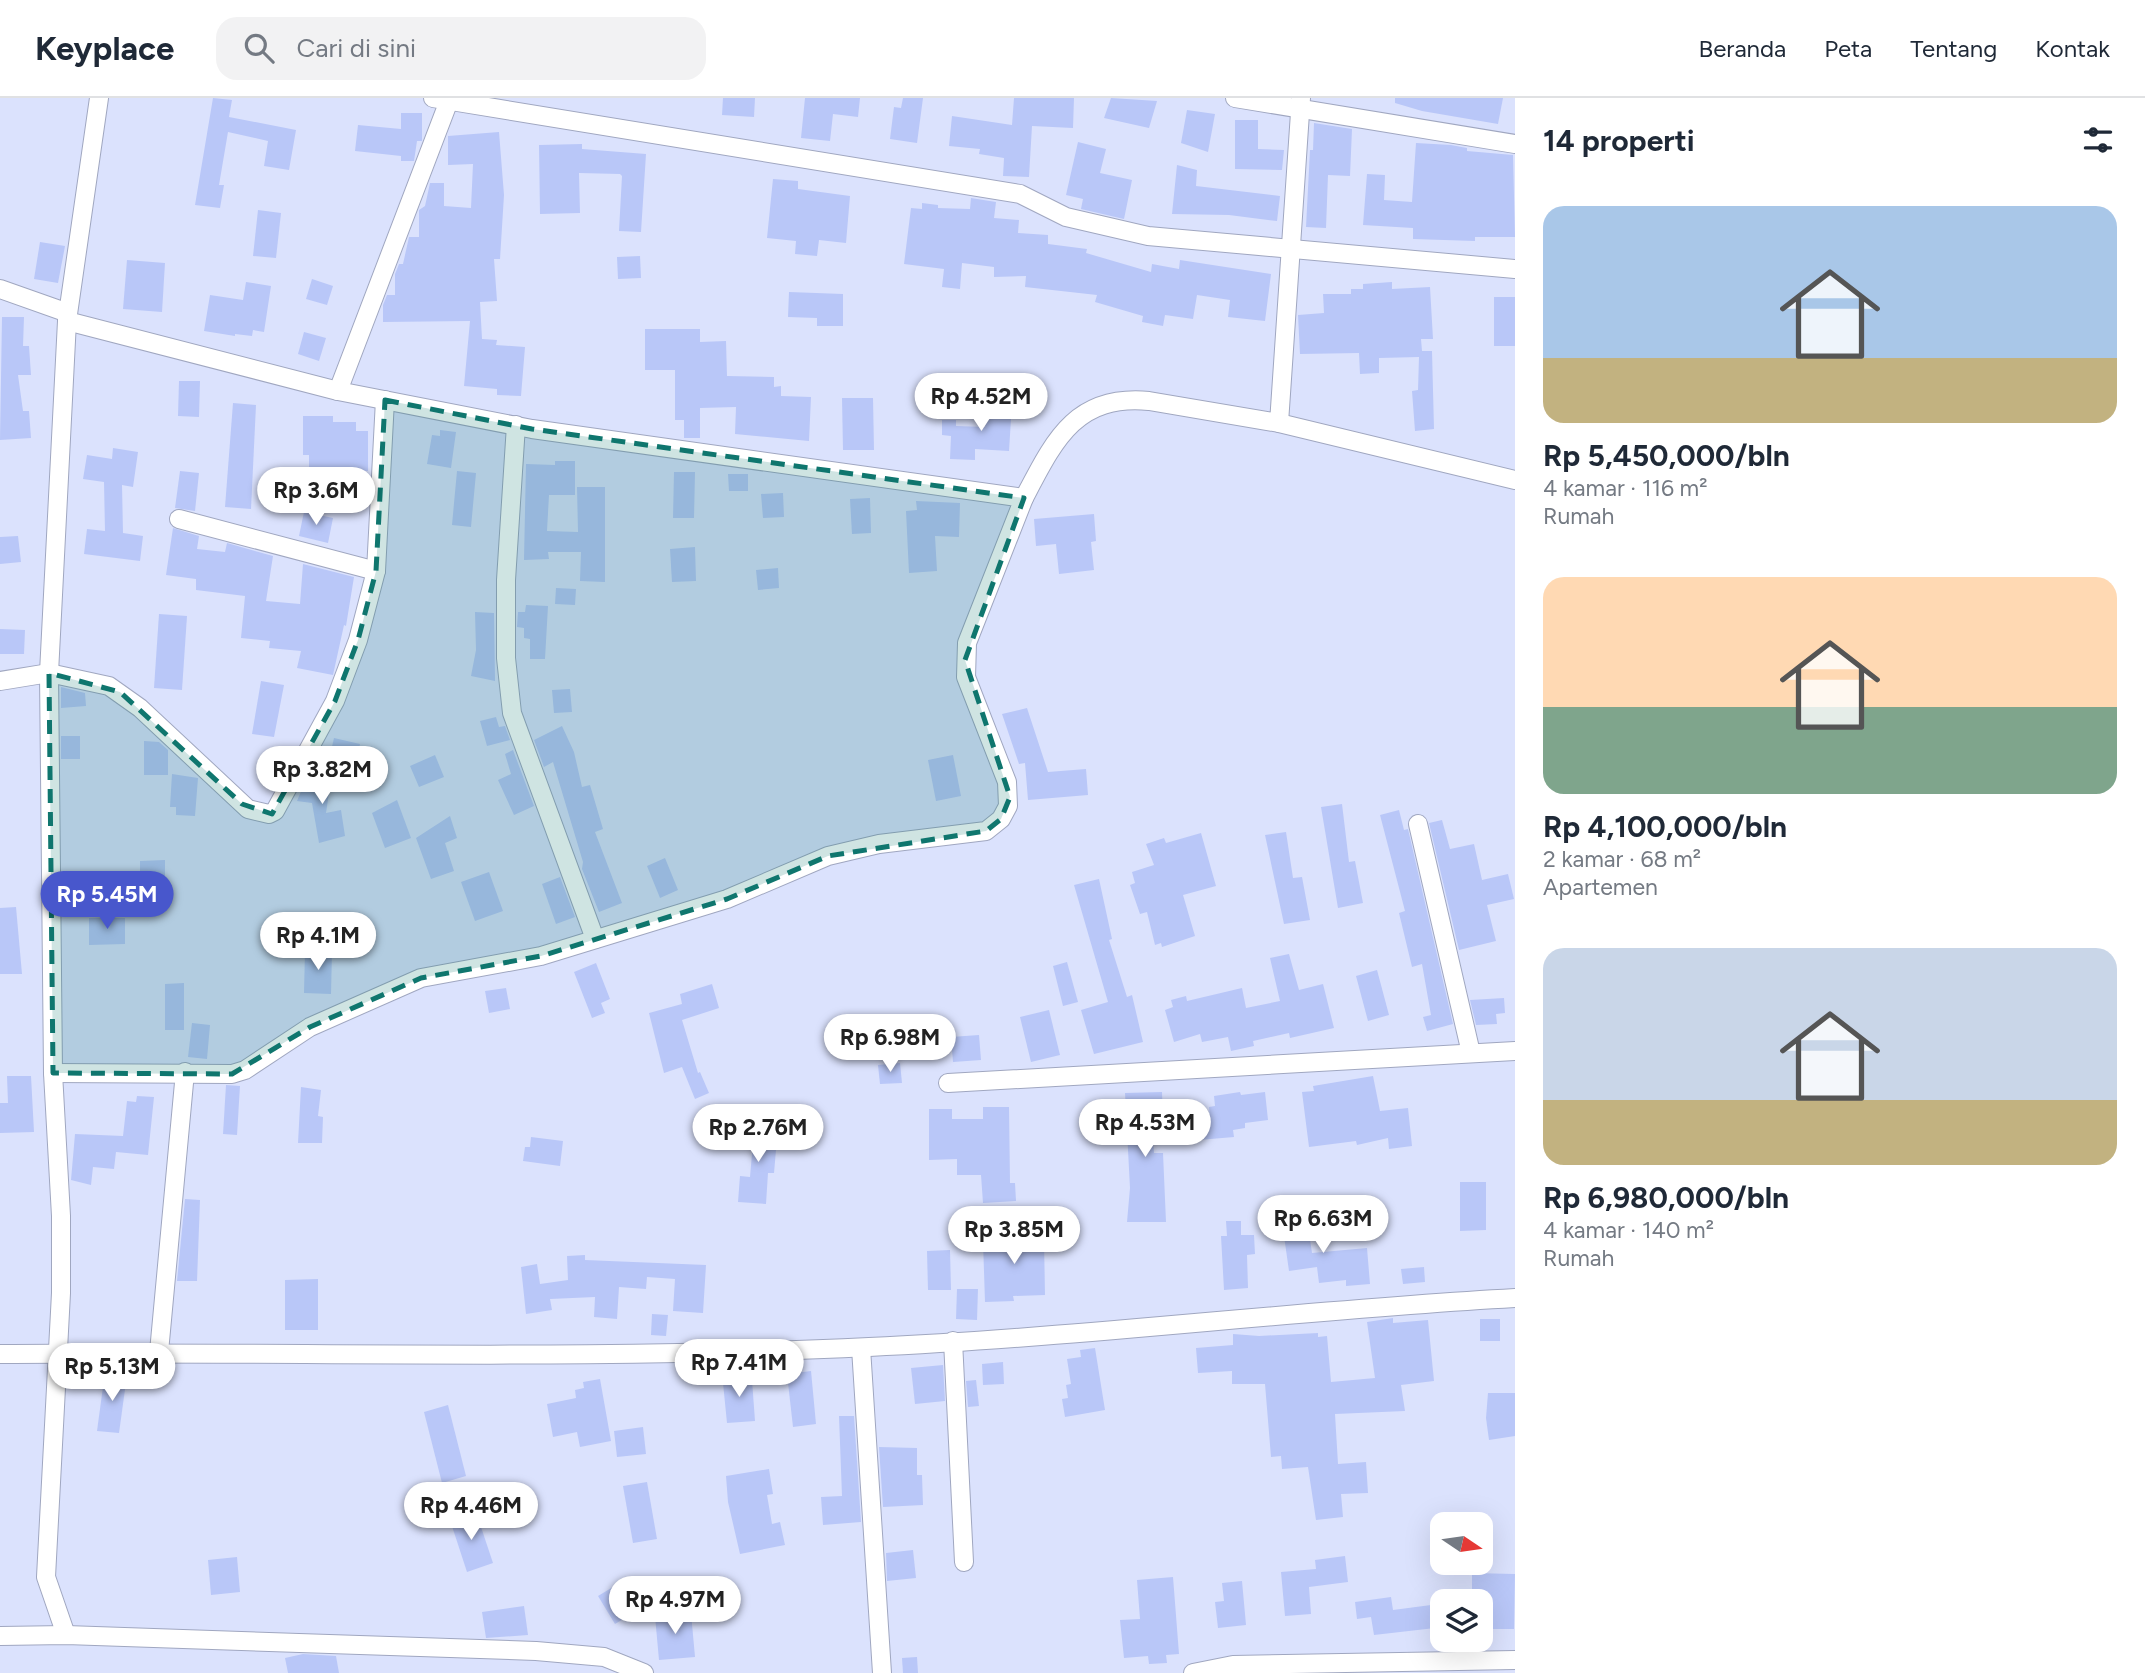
<!DOCTYPE html>
<html lang="id">
<head>
<meta charset="utf-8">
<style>
  :root { --surface:#fff; --page:#f2f2f3; --text:#1f2937; --muted:#747a83; --line:#e0e1e3; --accent:#4857cc }
  body { margin:0; font-family:Figtree,sans-serif; background:var(--page); color:var(--text); height:100vh; display:flex; flex-direction:column; font-size:26px; white-space:nowrap }
  * { box-sizing:border-box; margin:0 }
  p { font-size:23px; color:var(--muted) }
  .icon { flex:none; width:38px; height:38px; fill:none; stroke:currentColor; stroke-width:2; stroke-linecap:round; stroke-linejoin:round }
  .map { position:relative; flex:1; overflow:hidden }
  .details { display:flex; flex-direction:column; background:var(--surface); width:630px }
  .details>* { flex:none }
  .needle { width:46px; rotate:103deg }
  .fabs { position:absolute; left:1430px; top:1414px; display:grid; gap:14px }
  .fabs a { display:grid; place-items:center; width:63px; height:63px; border-radius:14px; background:var(--surface); box-shadow:0 7px 28px #0002; font-size:35px }
  .price { position:absolute; translate:-50% -60px; padding:0 16px; border-radius:24px; background:#fff; color:#222; font-size:23px; line-height:46px; filter:drop-shadow(0 2px 4px #0008) }
  .price::after { content:''; position:absolute; left:50%; top:42px; width:21px; height:16px; margin-left:-10px; background:inherit; clip-path:polygon(0 0,100% 0,50% 100%) }
  .price.on { background:var(--accent); color:#fff }
  ul { padding:0; list-style:none }
  li { display:grid; align-content:center; gap:14px; height:371px; padding:0 28px }
  li span { display:grid; place-items:center; height:217px; border-radius:21px; color:#555 }
  li>.icon { margin-inline-start:auto }
  span .icon { width:126px; height:126px; fill:#fffc; stroke-width:1 }
  li b { font-size:30px }
  h2 { display:flex; justify-content:space-between; align-items:center; height:84px; padding:0 28px; font-size:30px }
  header { display:flex; align-items:center; gap:42px; box-sizing:border-box; height:98px; padding:0 35px; background:var(--surface); border-bottom:2px solid var(--line) }
  header strong { font-size:33px }
  nav { display:flex; gap:38px; margin-inline-start:auto; font-size:24px }
  .search { width:490px; height:63px; background:var(--page); display:flex; align-items:center; gap:18px; box-sizing:border-box; padding:0 24px; border-radius:21px; color:var(--muted); font-size:26px }
  main { display:flex; flex:1; min-height:0 }
  .map>svg:first-child { display:block }
</style>
</head>
<body>
<header>
<strong>Keyplace</strong>
<div class="search"><svg class="icon" aria-label="search" viewBox="0 0 24 24"><circle cx="10" cy="10" r="6"/><path d="M15 15l6 6"/></svg>Cari di sini</div>
<nav><a>Beranda</a><a>Peta</a><a>Tentang</a><a>Kontak</a></nav>
</header>
<main>
<div class="map">
<svg width="1515" height="1575" viewBox="0 0 1515 1575">
  <rect width="100%" height="100%" fill="#dbe2fd"/>
  <g fill="#b9c7f8">
    <polygon points="213,0 232,2 229,19 296,32 289,72 264,68 268,43 228,34 219,87 224,87 220,110 195,107"/>
    <polygon points="723,0 755,0 754,19 722,17"/>
    <polygon points="805,0 860,0 858,19 833,16 830,43 801,40"/>
    <polygon points="903,0 923,0 917,45 890,41 894,9 901,10"/>
    <polygon points="1014,0 1074,0 1073,30 1032,28 1029,79 1003,78 1004,60 979,56 980,51 949,48 952,18 1012,27"/>
    <polygon points="1111,0 1157,3 1149,30 1104,20"/>
    <polygon points="1395,0 1503,0 1498,26 1422,13 1395,5"/>
    <polygon points="1187,12 1215,16 1208,54 1181,45"/>
    <polygon points="401,15 422,15 422,43 417,43 414,63 401,63 401,58 355,53 358,27 401,31"/>
    <polygon points="1235,22 1258,22 1258,51 1284,52 1282,72 1235,71"/>
    <polygon points="1314,25 1352,31 1350,78 1328,77 1326,130 1306,129 1310,52 1313,52"/>
    <polygon points="499,34 504,97 500,161 494,161 497,203 480,204 482,241 497,242 496,247 525,249 521,298 497,297 497,291 464,288 470,223 383,224 383,207 387,197 395,197 395,176 399,166 403,166 409,139 419,139 419,112 425,108 430,85 444,85 444,108 471,110 473,66 448,67 448,38"/>
    <polygon points="1078,44 1106,51 1100,75 1132,82 1124,121 1081,111 1083,101 1066,97"/>
    <polygon points="1416,45 1451,47 1467,50 1467,53 1513,57 1515,139 1475,139 1475,143 1413,141 1413,130 1363,127 1367,76 1385,77 1384,102 1412,104"/>
    <polygon points="582,46 582,51 646,56 641,134 619,133 622,78 620,76 579,75 580,115 540,116 539,47"/>
    <polygon points="1177,67 1197,72 1196,88 1280,98 1277,123 1229,117 1172,116"/>
    <polygon points="773,81 798,83 798,91 850,98 846,145 819,142 817,158 795,156 796,143 767,140"/>
    <polygon points="971,100 996,104 994,120 1019,122 1018,135 1048,137 1048,146 1087,151 1086,155 1151,174 1152,166 1179,171 1180,162 1271,176 1265,223 1228,219 1230,202 1197,197 1193,221 1165,217 1163,228 1142,224 1143,218 1095,204 1097,197 1025,189 1026,178 994,179 994,169 962,165 960,191 942,189 944,171 904,166 911,110 922,111 922,105 938,107 938,110 970,111"/>
    <polygon points="258,112 281,115 276,160 253,158"/>
    <polygon points="40,144 65,148 58,185 34,181"/>
    <polygon points="640,158 641,180 618,181 617,159"/>
    <polygon points="127,162 165,165 162,214 123,211"/>
    <polygon points="312,181 333,188 327,207 306,201"/>
    <polygon points="246,184 271,188 264,234 253,232 252,238 235,236 235,238 204,233 210,197 243,202"/>
    <polygon points="1392,184 1392,191 1430,189 1433,241 1421,241 1422,253 1432,253 1434,331 1415,333 1412,293 1418,292 1419,259 1379,260 1379,275 1360,276 1359,255 1300,256 1298,217 1324,215 1323,196 1351,196 1351,191 1363,191 1363,186"/>
    <polygon points="789,194 843,196 843,228 817,228 817,220 788,219"/>
    <rect x="1494" y="199" width="21" height="49"/>
    <polygon points="2,219 24,219 23,248 29,248 31,277 18,277 23,313 29,313 31,340 0,342"/>
    <polygon points="645,231 700,231 700,244 726,243 727,278 774,279 774,289 781,288 781,298 811,299 809,343 735,336 736,309 700,310 700,340 684,340 684,322 675,322 675,272 645,272"/>
    <polygon points="304,234 326,240 319,263 298,256"/>
    <polygon points="179,283 200,283 199,319 178,318"/>
    <polygon points="842,300 873,300 874,352 843,352"/>
    <polygon points="986,304 1012,305 1009,353 975,351 975,362 950,361 951,338 942,337 942,322 956,322 956,328 985,329"/>
    <polygon points="233,305 256,307 251,411 225,409"/>
    <polygon points="303,318 333,318 333,324 356,324 356,333 368,333 368,373 309,372 309,357 303,357"/>
    <polygon points="440,332 456,334 451,370 427,366 432,337 440,338"/>
    <polygon points="113,350 138,354 133,389 122,387 123,435 143,438 140,463 84,456 87,431 105,433 104,384 83,381 87,357 112,361"/>
    <polygon points="555,363 575,363 575,397 549,397 547,433 578,434 577,389 605,389 605,484 580,483 581,454 548,454 549,461 524,462 526,366 555,367"/>
    <polygon points="180,373 199,375 195,413 175,410"/>
    <polygon points="457,373 476,375 471,429 452,427"/>
    <polygon points="674,374 695,374 694,420 673,420"/>
    <polygon points="728,376 748,376 748,393 729,393"/>
    <polygon points="783,395 784,419 763,420 761,396"/>
    <polygon points="870,400 871,435 852,436 850,401"/>
    <polygon points="916,403 960,405 959,439 935,438 937,473 909,475 906,413 917,412"/>
    <polygon points="304,414 333,420 328,445 299,438"/>
    <polygon points="1094,416 1096,443 1091,444 1094,472 1059,476 1056,446 1036,448 1034,421"/>
    <polygon points="173,430 199,438 197,451 225,454 227,445 273,458 266,503 300,506 303,466 354,479 346,528 344,527 333,577 297,570 301,553 269,550 270,543 241,540 245,498 196,492 196,481 166,477"/>
    <polygon points="18,438 21,464 0,466 0,439"/>
    <polygon points="695,449 696,483 672,484 670,451"/>
    <polygon points="778,470 779,490 758,492 756,472"/>
    <polygon points="556,490 576,491 575,507 555,506"/>
    <polygon points="526,507 548,508 545,561 530,561 530,541 524,540 524,530 517,529 518,514 525,514"/>
    <polygon points="475,514 494,515 495,583 471,578 476,552"/>
    <polygon points="159,516 187,518 182,592 154,590"/>
    <polygon points="0,531 25,532 24,556 0,556"/>
    <polygon points="261,583 284,587 274,639 252,636"/>
    <polygon points="61,589 85,595 86,608 61,610"/>
    <polygon points="570,591 572,614 554,615 552,592"/>
    <polygon points="1027,610 1048,674 1086,671 1088,697 1028,702 1025,665 1019,666 1002,616"/>
    <polygon points="496,619 499,629 505,628 510,642 487,648 480,623"/>
    <polygon points="562,628 574,654 582,689 590,687 603,731 595,734 622,805 599,814 582,771 583,764 553,664 544,669 534,642"/>
    <rect x="61" y="638" width="19" height="23"/>
    <polygon points="334,640 360,646 353,676 327,670"/>
    <polygon points="144,643 159,644 168,652 168,677 144,677"/>
    <polygon points="513,652 534,708 514,717 498,682 511,676 505,656"/>
    <polygon points="435,657 444,679 419,689 410,668"/>
    <polygon points="953,657 961,698 936,703 928,662"/>
    <polygon points="310,672 332,675 326,715 341,712 345,738 319,745 312,705 297,703"/>
    <polygon points="172,676 198,680 195,718 176,717 176,709 170,709"/>
    <polygon points="397,702 411,740 385,750 372,715"/>
    <polygon points="1342,706 1349,764 1355,763 1363,805 1338,810 1321,709"/>
    <polygon points="1399,712 1404,732 1408,731 1453,926 1427,933 1423,919 1431,917 1422,866 1412,869 1399,815 1405,813 1380,717"/>
    <polygon points="450,718 457,740 445,745 454,773 431,781 416,740"/>
    <polygon points="1442,722 1450,751 1474,746 1482,782 1508,776 1514,801 1487,807 1496,843 1459,852 1429,725"/>
    <polygon points="1286,734 1293,780 1302,779 1310,822 1284,826 1265,737"/>
    <polygon points="1201,735 1216,788 1183,797 1195,838 1162,849 1161,845 1155,847 1147,814 1140,816 1130,787 1135,785 1132,774 1154,767 1146,746 1164,740 1166,745"/>
    <polygon points="665,760 678,792 660,800 647,768"/>
    <polygon points="165,762 165,803 140,803 140,763"/>
    <polygon points="489,774 503,813 475,823 461,784"/>
    <polygon points="560,779 575,819 556,826 542,786"/>
    <polygon points="1099,781 1112,841 1109,842 1127,899 1132,897 1143,944 1094,956 1081,912 1108,904 1074,787"/>
    <polygon points="16,809 22,876 0,876 0,810"/>
    <polygon points="89,820 125,820 125,846 89,847"/>
    <polygon points="305,853 332,854 331,896 304,895"/>
    <polygon points="1289,856 1299,892 1323,886 1334,930 1290,940 1289,935 1253,943 1254,948 1231,953 1228,939 1202,944 1200,936 1174,944 1165,912 1173,909 1171,902 1186,898 1187,903 1242,890 1246,910 1280,903 1270,860"/>
    <polygon points="1067,864 1078,904 1063,908 1053,868"/>
    <polygon points="596,865 610,901 601,905 605,915 592,920 574,874"/>
    <polygon points="1377,872 1389,917 1368,923 1356,878"/>
    <polygon points="184,885 184,932 165,932 165,886"/>
    <polygon points="712,886 719,910 682,922 698,975 700,974 709,995 695,1001 682,969 664,975 649,915 682,906 680,896"/>
    <polygon points="506,890 510,911 489,915 485,893"/>
    <polygon points="1504,900 1505,915 1496,916 1497,926 1476,927 1470,902"/>
    <polygon points="1049,912 1060,957 1031,964 1020,919"/>
    <polygon points="192,925 210,927 207,961 188,959"/>
    <polygon points="979,937 981,962 953,964 951,939"/>
    <polygon points="900,965 902,985 880,986 878,967"/>
    <polygon points="7,978 31,978 34,1034 0,1035 0,1005 8,1005"/>
    <polygon points="1373,978 1380,1013 1408,1010 1412,1048 1389,1051 1388,1040 1357,1047 1356,1043 1309,1049 1302,994 1314,993 1313,988"/>
    <polygon points="226,987 240,988 237,1037 223,1036"/>
    <polygon points="301,989 321,992 318,1018 323,1019 322,1045 298,1045"/>
    <polygon points="1162,994 1163,1023 1152,1023 1154,1055 1163,1055 1166,1124 1127,1124 1130,1090 1125,995"/>
    <polygon points="1240,994 1241,997 1265,994 1268,1022 1245,1025 1245,1030 1233,1032 1234,1039 1187,1043 1185,1023 1210,1020 1209,1009 1215,1008 1214,998"/>
    <polygon points="137,998 154,999 148,1057 116,1054 114,1071 93,1069 91,1087 71,1082 75,1036 123,1038 127,1003 136,1004"/>
    <polygon points="983,1009 1009,1009 1010,1085 1015,1085 1016,1103 983,1105 981,1077 957,1077 957,1061 929,1062 929,1011 952,1011 952,1021 983,1021"/>
    <polygon points="748,1022 770,1022 771,1052 776,1052 774,1075 768,1075 766,1106 738,1104 740,1078 750,1079 753,1044 749,1045"/>
    <polygon points="531,1039 563,1043 560,1068 523,1063 525,1049 530,1049"/>
    <polygon points="1460,1084 1486,1084 1486,1132 1460,1133"/>
    <polygon points="185,1101 200,1102 197,1183 177,1183"/>
    <polygon points="1306,1114 1312,1155 1367,1150 1370,1186 1346,1188 1346,1182 1319,1185 1317,1169 1289,1173 1281,1117"/>
    <polygon points="1226,1123 1241,1123 1241,1137 1254,1137 1255,1156 1247,1157 1248,1190 1224,1192 1221,1138 1227,1138"/>
    <polygon points="1032,1124 1032,1141 1044,1141 1045,1197 1013,1198 1014,1203 985,1204 983,1143 1011,1142 1010,1125"/>
    <polygon points="950,1152 951,1192 928,1192 927,1153"/>
    <polygon points="585,1157 585,1162 706,1167 703,1215 673,1213 675,1181 647,1179 646,1191 619,1189 617,1221 594,1219 595,1199 550,1201 552,1212 526,1216 521,1169 537,1166 540,1186 568,1182 567,1158"/>
    <polygon points="1424,1169 1425,1184 1403,1186 1401,1171"/>
    <polygon points="318,1181 318,1232 285,1232 285,1182"/>
    <polygon points="957,1191 978,1191 977,1222 956,1221"/>
    <polygon points="652,1216 668,1217 666,1238 651,1237"/>
    <polygon points="1393,1220 1393,1225 1428,1222 1434,1283 1401,1287 1405,1313 1335,1316 1338,1366 1366,1364 1368,1395 1341,1396 1343,1419 1316,1422 1308,1369 1282,1371 1281,1358 1271,1359 1265,1286 1232,1286 1232,1273 1198,1275 1196,1250 1233,1247 1233,1236 1259,1238 1318,1235 1318,1239 1327,1238 1331,1284 1375,1280 1367,1224"/>
    <rect x="1480" y="1221" width="20" height="22"/>
    <polygon points="1095,1250 1105,1312 1065,1319 1062,1301 1068,1300 1066,1287 1071,1286 1067,1261 1081,1259 1080,1252"/>
    <polygon points="1003,1264 1004,1286 983,1287 982,1266"/>
    <polygon points="943,1267 945,1303 915,1306 911,1270"/>
    <polygon points="811,1273 816,1326 793,1329 787,1276"/>
    <polygon points="105,1274 127,1277 119,1335 97,1333"/>
    <polygon points="745,1274 746,1282 752,1282 755,1323 727,1325 723,1285 729,1284 728,1276"/>
    <polygon points="600,1281 611,1343 580,1349 577,1334 553,1339 547,1306 576,1300 575,1292 584,1290 583,1284"/>
    <polygon points="976,1282 979,1308 968,1309 966,1283"/>
    <polygon points="1488,1295 1515,1295 1515,1338 1489,1342 1486,1320"/>
    <polygon points="448,1307 466,1378 442,1385 424,1314"/>
    <polygon points="839,1318 854,1318 861,1424 823,1427 821,1399 842,1398"/>
    <polygon points="643,1329 646,1356 617,1359 614,1333"/>
    <polygon points="879,1349 917,1350 917,1377 922,1377 923,1407 883,1409"/>
    <polygon points="769,1371 773,1396 767,1397 772,1426 780,1424 785,1447 740,1456 728,1404 726,1378"/>
    <polygon points="647,1384 657,1441 633,1445 623,1388"/>
    <polygon points="476,1414 493,1465 467,1474 450,1422"/>
    <polygon points="913,1452 916,1480 887,1483 886,1455"/>
    <polygon points="1345,1458 1348,1484 1309,1489 1311,1516 1285,1518 1281,1474 1316,1471 1315,1462"/>
    <polygon points="237,1459 240,1494 211,1497 208,1462"/>
    <polygon points="1472,1475 1515,1476 1514,1531 1484,1531 1485,1495 1472,1495"/>
    <polygon points="1173,1479 1179,1556 1166,1557 1167,1565 1149,1566 1148,1558 1124,1560 1120,1522 1140,1521 1137,1482"/>
    <polygon points="1242,1483 1246,1527 1218,1530 1215,1504 1224,1503 1222,1485"/>
    <polygon points="618,1486 635,1514 615,1526 598,1498"/>
    <polygon points="1391,1499 1393,1512 1431,1507 1435,1530 1374,1537 1371,1519 1357,1521 1355,1504"/>
    <polygon points="524,1508 528,1537 486,1540 482,1514"/>
    <polygon points="691,1515 695,1559 659,1562 655,1518"/>
    <polygon points="303,1556 336,1558 339,1575 288,1575 285,1560"/>
    <polygon points="917,1559 918,1575 903,1575 902,1560"/>
  </g>
  <g fill="none" stroke-linecap="round" stroke-linejoin="round">
    <g stroke="#a0a7c0" stroke-width="20">
      <g id="minor">
        <polyline points="433,0 1020,96 1066,119 1148,138 1515,171"/>
        <polyline points="1235,0 1515,46"/>
        <polyline points="0,191 68,215"/>
        <path d="M67,223L338,293L532,331L1024,400C1054,343 1075,296 1149,303L1279,325L1301,0"/>
        <polyline points="338,293 450,0"/>
        <polyline points="1279,325 1515,382"/>
        <polyline points="516,327 506,482 506,560 512,615 595,841"/>
        <polyline points="179,421 376,473"/>
        <polyline points="0,583 49,575 109,588 140,610 248,711 269,716 275,713 335,603 358,542 376,473 385,302"/>
        <polyline points="1418,726 1471,955"/>
        <polyline points="53,975 232,976 245,972 310,929 421,880 541,858 727,801 828,758 879,746 986,733 1001,721 1008,708 1007,684 966,579 967,545 1024,400"/>
        <polyline points="948,985 1515,953"/>
        <polyline points="953,1243 964,1464"/>
        <polyline points="861,1250 882,1575"/>
        <polyline points="159,1254 185,974"/>
        <path d="M0,1256C289,1253 580,1263 869,1249C1085,1239 1299,1212 1515,1200"/>
        <polyline points="66,1537 46,1479 61,1195 61,1118 53,975 49,575 67,223 99,0"/>
        <polyline points="0,1538 66,1537 536,1553 604,1559 644,1575"/>
        <polyline points="1193,1575 1233,1567 1515,1562"/>
      </g>
    </g>
    <use href="#minor" stroke="#fff" stroke-width="18"/>
  </g>
  <path fill="#0f766e" fill-opacity="0.2" stroke="#0f766e" stroke-width="5" stroke-dasharray="14 9" stroke-linejoin="round" d="M385,302L532,331L1024,400L965,562L1010,699L1001,721L986,733L828,758L727,801L541,858L421,880L310,929L232,976L53,975L49,575L120,594L242,706L272,716L335,603L358,542L376,473Z"/>
</svg>
<div class="fabs">
<a><svg class="needle" viewBox="-14 -14 28 28"><path d="M0-13l5 13h-10z" fill="#e53935"/><path d="M0 13l5-13h-10z" fill="#747a83"/></svg></a>
<a><svg class="icon" aria-label="layers" viewBox="0 0 24 24"><path d="M12 4l9 5-9 5-9-5zM3 14l9 5 9-5"/></svg></a>
</div>
<b class="price" style="left:981px;top:335px">Rp 4.52M</b>
<b class="price" style="left:316px;top:429px">Rp 3.6M</b>
<b class="price" style="left:322px;top:708px">Rp 3.82M</b>
<b class="price on" style="left:107px;top:833px">Rp 5.45M</b>
<b class="price" style="left:318px;top:874px">Rp 4.1M</b>
<b class="price" style="left:890px;top:976px">Rp 6.98M</b>
<b class="price" style="left:1145px;top:1061px">Rp 4.53M</b>
<b class="price" style="left:758px;top:1066px">Rp 2.76M</b>
<b class="price" style="left:1323px;top:1157px">Rp 6.63M</b>
<b class="price" style="left:1014px;top:1168px">Rp 3.85M</b>
<b class="price" style="left:739px;top:1301px">Rp 7.41M</b>
<b class="price" style="left:112px;top:1305px">Rp 5.13M</b>
<b class="price" style="left:471px;top:1444px">Rp 4.46M</b>
<b class="price" style="left:675px;top:1538px">Rp 4.97M</b>
</div>
<section class="details">
<h2>14 properti<svg class="icon" aria-label="filters" viewBox="0 0 24 24"><path d="M4 7h16M4 17h16"/><circle cx="9" cy="7" r="2"/><circle cx="15" cy="17" r="2"/></svg></h2>
<ul>
<li><span style="background:linear-gradient(#a9c7e8 70%,#c2b280 0)"><svg class="icon" aria-label="home" viewBox="0 0 24 24"><path d="M3 11l9-7 9 7M6 9v11h12V9"/></svg></span><div><b>Rp 5,450,000/bln</b><p>4 kamar · 116 m²</p><p>Rumah</p></div></li>
<li><span style="background:linear-gradient(#ffd9b3 60%,#7fa58c 0)"><svg class="icon" aria-label="home" viewBox="0 0 24 24"><path d="M3 11l9-7 9 7M6 9v11h12V9"/></svg></span><div><b>Rp 4,100,000/bln</b><p>2 kamar · 68 m²</p><p>Apartemen</p></div></li>
<li><span style="background:linear-gradient(#c9d6e8 70%,#c2b280 0)"><svg class="icon" aria-label="home" viewBox="0 0 24 24"><path d="M3 11l9-7 9 7M6 9v11h12V9"/></svg></span><div><b>Rp 6,980,000/bln</b><p>4 kamar · 140 m²</p><p>Rumah</p></div></li>
</ul>
</section>
</main>
</body>
</html>
